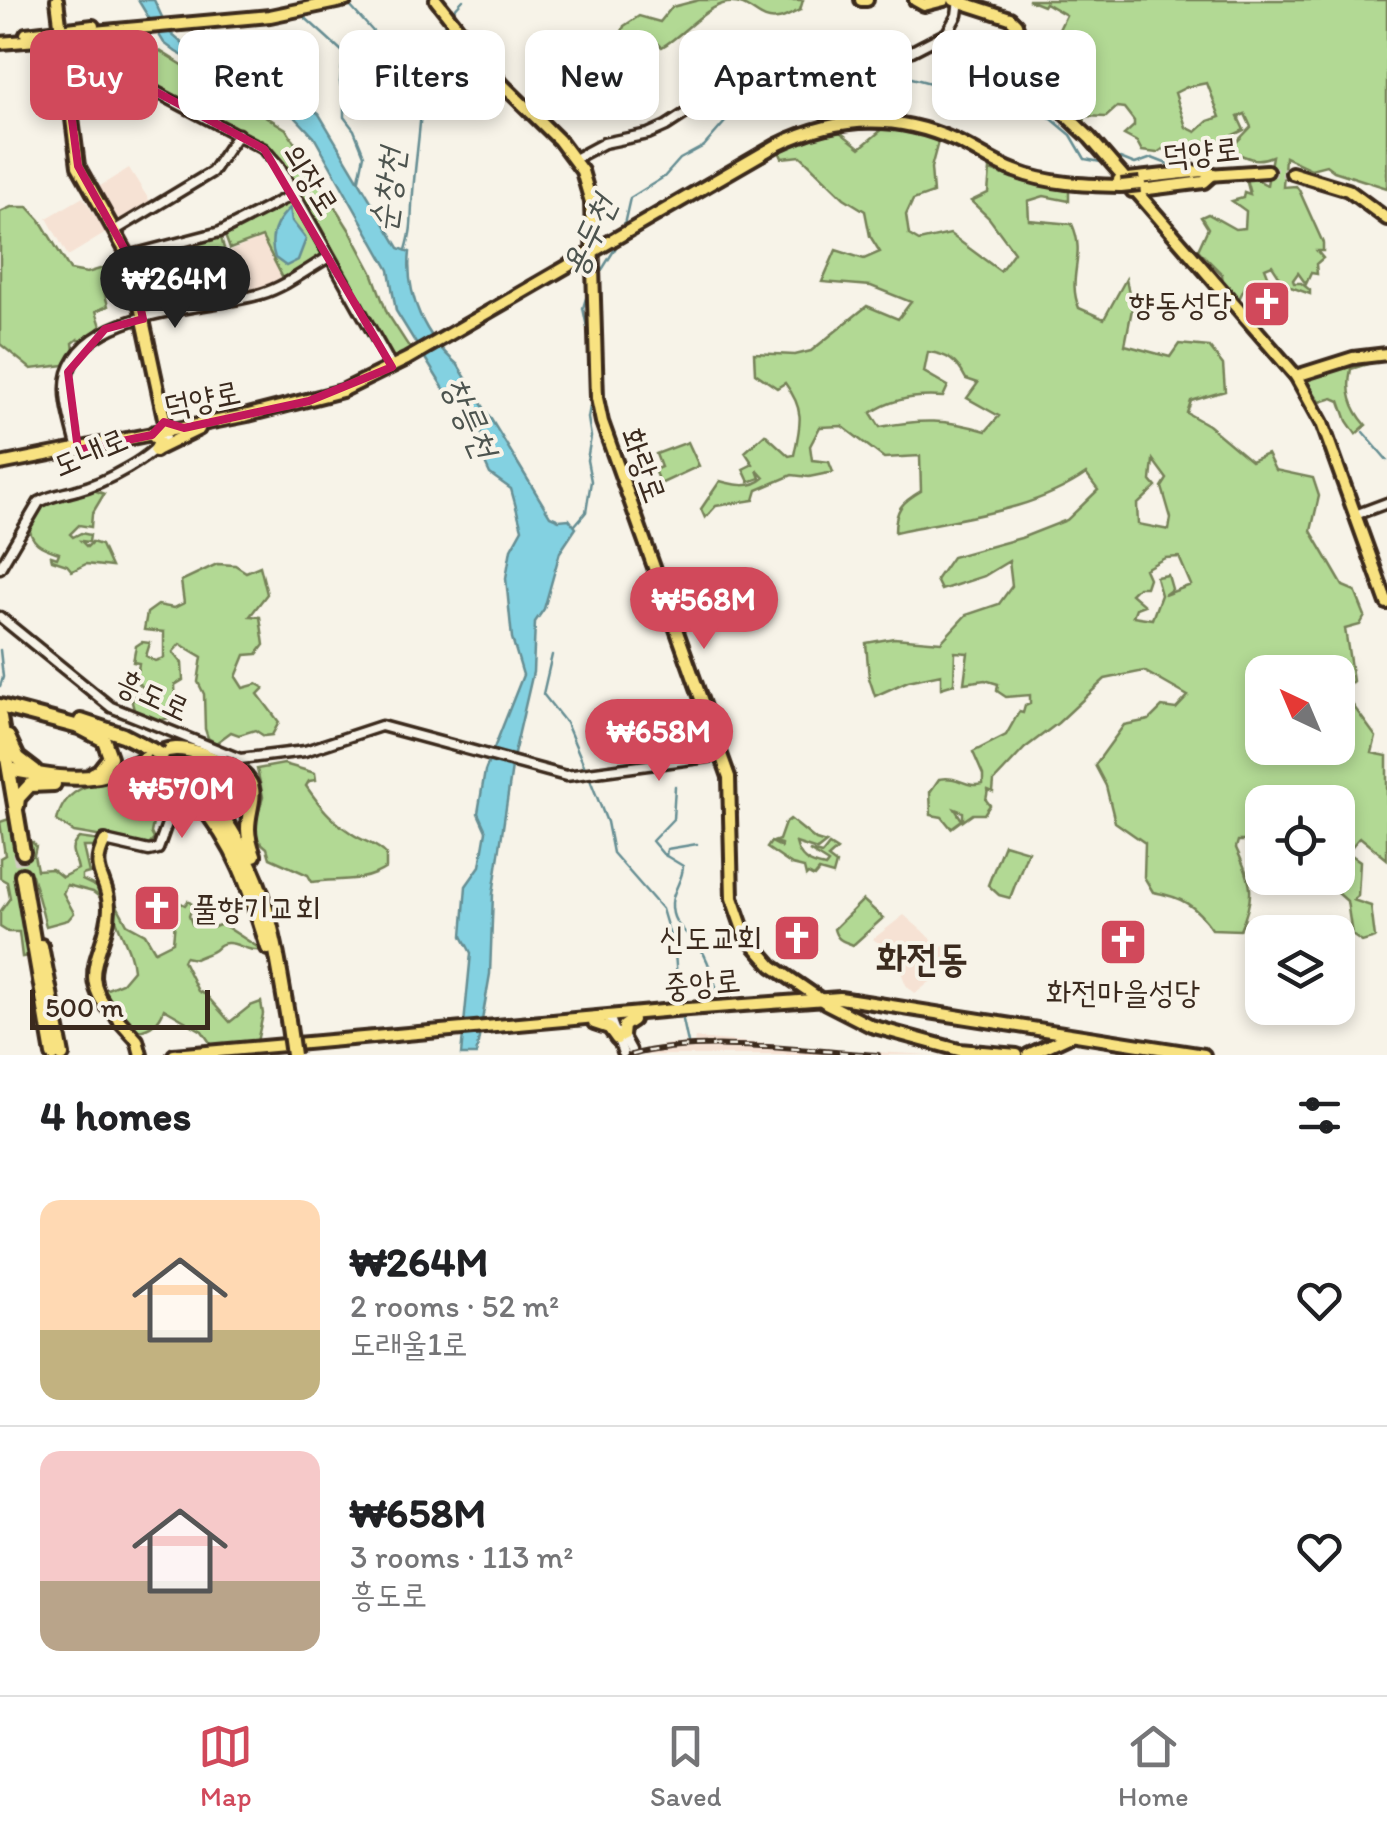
<!DOCTYPE html>
<html lang="en">
<head>
<meta charset="utf-8">
<style>
  :root { --surface:#fff; --page:#f6f6f6; --text:#202124; --muted:#757577; --line:#e0e0e0; --accent:#d1495b }
  body { margin:0; font-family:Itim,"Poor Story",sans-serif; background:var(--page); color:var(--text); height:100vh; display:flex; flex-direction:column; font-size:38px; white-space:nowrap }
  * { box-sizing:border-box; margin:0 }
  p { font-size:32px; color:var(--muted) }
  .icon { flex:none; width:55px; height:55px; fill:none; stroke:currentColor; stroke-width:2; stroke-linecap:round; stroke-linejoin:round }
  .map { position:relative; height:1055px; overflow:hidden }
  .side { display:flex; flex-direction:column; background:var(--surface); flex:1 }
  .side>* { flex:none }
  .top-card { position:absolute; left:30px; top:30px; width:1328px; height:90px; display:flex; gap:20px }
  .needle { width:65px; rotate:316deg }
  .controls { position:absolute; left:1245px; top:655px; display:grid; gap:20px }
  .controls a { display:grid; place-items:center; width:110px; height:110px; border-radius:20px; background:var(--surface); box-shadow:0 5px 15px #0003; font-size:50px }
  .scale { position:absolute; left:30px; bottom:25px; width:180px; box-sizing:border-box; padding-left:10px; border:5px solid #3b2a1e; border-top:0; font-size:28px; line-height:35px; white-space:nowrap; color:#3b2a1e; -webkit-text-stroke:8px #f7f3e8; paint-order:stroke }
  .price { position:absolute; translate:-50% -85px; padding:0 22px; border-radius:35px; background:var(--accent); color:#fff; font-size:32px; line-height:65px; filter:drop-shadow(0 2px 5px #0008) }
  .price::after { content:''; position:absolute; left:50%; top:60px; width:30px; height:22px; margin-left:-15px; background:inherit; clip-path:polygon(0 0,100% 0,50% 100%) }
  .price.current { background:#222; color:#fff }
  ul { padding:0; list-style:none }
  li { display:flex; align-items:center; gap:30px; height:250px; padding:0 40px }
  li+li { border-top:2px solid var(--line) }
  li span { display:grid; place-items:center; flex:none; width:280px; height:200px; border-radius:20px; color:#555 }
  li>.icon { margin-inline-start:auto }
  span .icon { width:120px; height:120px; fill:#fffc; stroke-width:1 }
  li b { font-size:42px }
  h2 { display:flex; justify-content:space-between; align-items:center; height:120px; padding:0 40px; font-size:42px }
  .tag { padding:0 35px; border-radius:20px; background:var(--surface); box-shadow:0 5px 15px #0003; font-size:35px; line-height:90px }
  .tag.current { background:var(--accent); color:#fff }
  .dock { display:flex; justify-content:space-around; align-items:center; height:140px; border-top:2px solid var(--line); background:var(--surface); font-size:28px; color:var(--muted) }
  .dock a { display:grid; justify-items:center; gap:5px }
  .dock .current { color:var(--accent) }
  .map>svg:first-child { display:block }
</style>
</head>
<body>
<div class="map">
<svg width="1387" height="1055" viewBox="0 0 1387 1055">
  <rect width="100%" height="100%" fill="#f7f3e8"/>
  <filter id="ink" filterUnits="userSpaceOnUse"><feTurbulence type="fractalNoise" baseFrequency=".01" numOctaves="2"/><feDisplacementMap in="SourceGraphic" scale="20" xChannelSelector="R" yChannelSelector="G"/><feConvolveMatrix kernelMatrix="1 2 1 2 8 2 1 2 1" color-interpolation-filters="sRGB"/></filter>
  <g filter="url(#ink)">
    <g fill="#f6e2d4">
      <polygon points="129,168 151,203 120,222 97,188"/>
      <polygon points="83,197 106,233 68,256 47,218"/>
      <polygon points="262,238 282,279 242,294 230,251"/>
      <polygon points="226,253 238,295 197,304 188,262"/>
      <polygon points="904,915 941,947 958,942 965,948 968,958 956,961 915,994 906,985 901,972 894,968 898,957 873,939"/>
      <polygon points="695,1038 837,1050 931,1055 621,1055 669,1044 694,1043"/>
    </g>
    <g fill="#b2d994" stroke="#768259" stroke-width="2.5" fill-rule="evenodd">
      <path d="M699,0H803L800,10C793,13 785,18 778,19C758,23 751,0 727,3C706,6 683,35 662,47L654,40L631,60L615,51L624,26L639,16L660,22L672,7Z"/>
      <path d="M1387,0V188L1334,171L1326,165L1311,169L1285,157L1283,187L1296,186L1299,190L1323,243V251H1317L1323,258L1316,264L1317,274L1311,273L1306,284L1298,273L1293,280L1294,283H1301L1310,290V294L1285,285L1272,265L1265,268L1270,281L1264,280V290L1246,285L1238,301L1223,283L1222,274L1198,250L1208,228L1201,217L1208,214L1235,229L1245,228L1246,211L1232,201L1243,198L1244,192L1250,194L1246,179L1252,177L1267,185L1272,156C1254,164 1245,156 1229,150L1251,127L1245,114L1238,117L1244,130L1231,136L1234,140L1230,147L1227,144L1215,151L1201,148L1198,156L1190,161L1177,157L1188,146L1184,143L1174,147L1172,152L1163,149L1157,153L1142,151L1137,142L1124,135L1134,126V121L1124,108L1117,107L1106,117L1085,116L1084,128L1037,86L1036,79L1042,83L1076,64L1054,40L1066,15L1045,3L1043,6L1028,0ZM1207,83L1220,117L1208,121L1196,132L1186,127L1175,93L1187,87Z"/>
      <polygon points="160,51 286,129 350,231 372,272 387,313 411,350 394,360 274,154 242,131 150,83 147,55"/>
      <path d="M835,128L860,148L884,128L939,138L931,168L933,193L913,200L906,215L909,235L919,241L950,234L1000,271L1014,252L989,218L971,201L988,193L990,170L1028,183L1069,191V201L1044,196L1028,201L1029,220L1072,224C1087,257 1066,276 1079,308L1104,319L1126,279L1132,309L1125,345L1170,357L1179,344L1209,347L1223,365L1225,391L1191,401L1187,413L1208,425L1251,461L1267,454L1275,470L1313,478L1319,496L1311,531L1343,586L1355,591L1365,616L1360,625L1345,629L1353,681L1340,694L1349,700L1376,737L1372,753L1387,756V859L1360,837L1347,852L1360,861L1358,896L1353,900L1371,906L1375,938L1362,942L1352,935L1347,901L1321,878H1338V802H1262V854L1255,855L1253,841H1238L1236,848C1252,883 1256,894 1240,930L1212,929C1195,905 1182,897 1153,892L1144,877L1145,843L1115,822L1106,786L1095,765L1124,725L1149,720L1162,707L1176,709L1188,696L1144,671L1105,679L1058,723L1025,748L994,781L993,792L988,790L986,800L990,805L984,814H973L963,821V812L955,809L962,820L951,828L942,817L931,815L930,792L939,779C960,775 965,789 983,784V775L973,752L1006,735L1019,712L1023,713L1025,706L1030,704V695L1006,697L997,691L998,684L985,680L964,683L968,653L955,652L954,684L941,688V674L908,681L875,696L869,678L866,643L894,638L941,642L966,615L999,604L1012,586L1009,561L984,576L941,590L936,580L952,557L1021,538L1067,520L1098,490L1086,474C1030,513 960,517 895,532C895,509 902,502 921,491L920,456L884,458L842,426L820,427L810,446L812,460L829,462L833,472L809,477L792,475L757,490L754,500L716,506L705,518L701,509L720,481C734,485 752,489 764,478L757,470L760,478L749,482L743,469L753,464L745,452L765,434L789,456L794,455C801,423 805,410 785,383L777,388L755,373L754,353L795,355L811,351L867,306L898,319L911,302L871,286L822,282L836,250L864,259L880,252L870,236L865,211L844,198L801,156L782,158L779,151L806,137ZM928,352C947,354 957,361 966,379L978,383L967,398L999,416L986,431C947,419 920,419 880,427L871,413C893,398 917,395 943,397L948,386L924,372ZM1153,460L1167,479L1162,487L1171,518L1169,530L1138,524L1137,505L1156,487L1151,481ZM1179,557L1191,585L1164,595L1172,589L1168,575L1156,577L1161,595L1152,619L1133,616L1136,608L1144,605L1131,594L1138,587H1146L1149,578L1145,569L1165,558ZM1262,672H1338V748H1262Z"/>
      <polygon points="293,198 325,256 284,280 262,237 230,249 224,233"/>
      <polygon points="11,207 28,207 40,220 70,270 87,273 110,266 115,274 102,282 108,306 96,311 101,326 82,343 78,339 73,343 74,350 64,365 31,369 0,344 0,212"/>
      <polygon points="220,234 225,252 138,272 133,257"/>
      <path d="M1387,358L1351,369C1346,391 1351,408 1366,425L1356,434L1347,421L1340,401L1333,398L1320,402L1307,381L1309,376L1366,359Z"/>
      <polygon points="688,442 699,466 660,484 654,470 661,467 656,454"/>
      <path d="M91,489L104,494L92,514L91,527L79,525L70,534L73,537L81,533L90,535L89,542L81,541L87,547L92,542L101,545L111,567L86,564L72,571L67,565L52,560L51,556L57,558L59,553C44,548 30,545 29,524L41,507Z"/>
      <path d="M217,564L235,565L246,572L260,566L267,594L250,616L260,617L264,645L257,654L245,655L236,677L243,688L257,684L264,688L258,694L279,722L272,735L264,736L255,730L239,735L231,732L216,743L208,738L205,729L204,694L198,682L202,657L180,644L173,652L182,663L183,680L175,685L176,709L169,718L158,721L134,710L132,702L137,690L143,702L152,708L158,702C149,689 137,687 132,672L138,670L139,663L133,662L136,646L142,642L150,643L146,656L155,661L164,658V632L144,630L147,613L158,605L174,608L184,603L181,581Z"/>
      <path d="M284,764L315,773L316,780L309,781L306,786C320,806 331,820 351,833C363,842 376,843 386,854V868C363,884 337,878 312,882L308,875L270,858L267,848L252,835L263,797L257,769Z"/>
      <path d="M138,773L154,775L151,782L157,803L151,833L154,839L149,845L74,832L57,821C65,781 104,783 138,773Z"/>
      <path d="M9,819L15,854L24,853L28,842H32L36,846L34,855L37,870L52,869L62,877L78,869C76,855 66,851 79,838L100,841L97,847H83L89,873L82,875V880L101,889L105,901L93,892L67,885L63,893L74,913L68,920L46,926L32,875L20,876L31,956L22,957L19,932H8L0,927V912L10,898L7,882L0,878V858L5,855L0,822Z"/>
      <path d="M790,819L816,840L826,843L817,850L796,843C800,859 807,863 825,867L828,863L809,851L822,854L829,845L837,850L828,858L836,864L833,875L819,871L814,877L808,874L806,876L804,868L792,865L767,848L771,842L781,847V844L773,842L779,840L785,823Z"/>
      <polygon points="1004,844 1028,851 1010,898 999,895 988,885"/>
      <path d="M112,896L127,924L145,934L155,951L173,942L177,901L185,905L188,901L193,905L189,916L192,924L200,919L214,927L222,924L262,950C245,952 238,942 227,943C216,944 220,948 211,952C206,955 200,956 195,959L185,957L183,961L198,991L206,995L230,1022L250,1006L261,1002L263,1014L257,1042L213,1047L202,1031L164,1009C160,1021 151,1029 138,1031L102,991L122,983L133,970C131,943 112,926 112,896Z"/>
      <path d="M863,900L883,918L853,945C844,941 837,941 834,929Z"/>
    </g>
    <g fill="#83d1e1" stroke="#668e93" stroke-width="2.5">
      <path d="M138,0H154L169,32L192,52L251,80L274,82L319,114L399,248L410,252C405,295 425,337 458,365L550,516L559,520L569,519L576,528L560,552L544,609L535,622L533,672L514,754L493,894L490,974L476,1055H461L471,953L462,936L466,886L480,866L486,831L478,813L485,771L523,675L512,638L506,578L511,549L522,529L511,489L490,474L479,450L483,437L466,401L444,389L396,311L389,270L314,137L296,118L176,52L164,43Z"/>
      <path d="M290,208L292,221L306,239L298,260L286,266L275,258C268,238 275,222 290,208Z"/>
    </g>
    <g fill="none" stroke-linecap="round" stroke-linejoin="round">
      <g stroke="#668e93" stroke-width="2.5">
        <polyline points="349,5 410,72 424,105"/>
        <polyline points="300,13 344,53 340,82 344,99 344,117 354,130 364,155 359,179"/>
        <polyline points="451,13 463,0"/>
        <polyline points="1114,162 1120,158 1135,164 1152,158 1170,165 1178,163"/>
        <polyline points="623,229 630,198 664,177 680,159 704,146 732,114 748,107 780,103 822,87 858,82 882,74 897,74 945,87 965,86 984,97 1013,91 1023,95 1071,135 1085,159 1106,163"/>
        <path d="M406,250C414,223 410,218 413,193C415,165 419,139 421,111C427,102 440,96 441,86C445,62 433,43 447,20"/>
        <polyline points="598,276 620,241"/>
        <polyline points="588,291 583,308 591,347"/>
        <polyline points="1363,432 1387,460"/>
        <polyline points="575,525 586,512 591,481 587,460 591,437 588,418 592,395"/>
        <polyline points="0,650 3,677 0,686"/>
        <polyline points="552,655 543,694 566,723 586,770"/>
        <polyline points="589,777 607,822 613,853 662,909 675,953 679,1004"/>
        <path d="M675,786L673,819L652,841L663,854L683,866C683,880 673,889 672,903C671,928 689,931 701,949C712,966 713,982 721,1000"/>
        <polyline points="666,856 667,849 697,844"/>
        <polyline points="683,1020 688,1043"/>
      </g>
      <polyline stroke="#d1cbc0" stroke-width="10" stroke-dasharray="10 5" stroke-linecap="butt" points="1267,171 1292,173"/>
      <polyline stroke="#d1cbc0" stroke-width="12" stroke-dasharray="12 6" stroke-linecap="butt" points="18,852 22,875"/>
      <g stroke="#3b2a1e" stroke-width="15">
        <g id="minor">
          <polyline points="68,90 132,84 145,86 264,149 279,166 392,367"/>
          <polyline points="576,158 604,143 648,134 666,126 762,64 833,47 891,56 912,51 947,33 957,15 959,0"/>
          <polyline points="114,231 212,172 238,134"/>
          <polyline points="128,256 220,232 294,194"/>
          <path d="M78,450C73,427 61,396 68,373C88,308 206,310 261,294C285,287 308,269 329,257"/>
          <polyline points="1355,515 1387,503"/>
          <path d="M0,568L39,502C52,495 64,494 77,490C101,484 159,456 167,432"/>
          <polyline points="0,617 111,707 240,759 305,751 381,726 566,776 722,755"/>
          <polyline points="105,841 149,851 158,849 169,818 232,766"/>
          <polyline points="609,1016 623,1053"/>
          <polyline points="621,1032 631,1050"/>
        </g>
      </g>
      <g stroke="#3b2a1e" stroke-width="18">
        <g id="major">
          <polyline points="57,0 78,166 130,259 167,432"/>
          <polyline points="436,0 503,85 559,140 582,171 591,202 597,398 602,422 729,777 732,898 745,935 772,966 826,1003 871,1026 959,1050 1017,1055"/>
          <polyline points="861,0 867,0"/>
          <polyline points="915,0 924,5 944,0"/>
          <polyline points="954,0 1010,18 1016,24 1033,84 1090,138 1296,376 1322,423 1387,603"/>
          <polyline points="83,33 270,16 346,0"/>
          <polyline points="26,34 93,26"/>
          <polyline points="0,43 87,36"/>
          <polyline points="1292,173 1348,190 1387,219"/>
          <polyline points="1208,175 1267,171"/>
          <polyline points="1119,180 1202,171 1213,174"/>
          <polyline points="1132,191 1204,182 1213,174"/>
          <polyline points="1296,376 1353,358 1387,354"/>
          <polyline points="154,432 152,435 159,442 155,451"/>
          <polyline points="156,450 199,429"/>
          <path d="M0,464L248,415L342,391L407,359L777,145C834,117 894,113 954,140C975,149 993,163 1015,171C1048,184 1086,185 1121,186"/>
          <path d="M105,841C88,872 109,879 109,908C109,948 74,973 111,1012"/>
          <polyline points="117,1018 137,1040 141,1055"/>
          <polyline points="594,1023 609,1028 617,1039"/>
          <polyline points="623,1036 624,1026 633,1020"/>
          <polyline points="174,1055 674,1010 840,998 1204,1055"/>
          <polyline points="1028,1055 1071,1035"/>
        </g>
      </g>
      <g stroke="#3b2a1e" stroke-width="20">
        <g id="highway">
          <polyline points="0,706 79,727 104,740 110,757 99,771 93,774"/>
          <polyline points="0,717 23,852"/>
          <polyline points="81,721 123,735 152,750"/>
          <polyline points="8,737 18,758 35,771"/>
          <polyline points="155,758 181,777"/>
          <path d="M233,768C265,786 248,802 248,829C248,838 251,847 254,855"/>
          <path d="M14,770C42,775 70,781 99,776C156,765 159,729 223,764"/>
          <polyline points="127,773 150,768 191,793"/>
          <path d="M204,792C266,870 272,925 288,1020"/>
          <path d="M196,799C237,846 250,889 268,948"/>
          <polyline points="217,803 230,811 246,801 249,792"/>
          <polyline points="17,806 18,798 30,785 54,784"/>
          <polyline points="22,875 53,1055"/>
          <polyline points="41,946 62,1055"/>
        </g>
      </g>
      <use href="#minor" stroke="#f7f3e8" stroke-width="8"/>
      <use href="#major" stroke="#f8e281" stroke-width="10"/>
      <use href="#highway" stroke="#f8e281" stroke-width="12"/>
      <g stroke="#3b2a1e" stroke-width="6">
        <path id="rail" d="M632,1055C699,1036 807,1051 878,1055"/>
      </g>
      <use href="#rail" stroke="#f7f3e8" stroke-width="2.5" stroke-dasharray="8" stroke-linecap="butt"/>
      <g stroke="#3b2a1e" stroke-width="18" stroke-linecap="butt">
        <polyline id="major-bridge" points="1121,186 1140,184"/>
      </g>
      <g stroke="#3b2a1e" stroke-width="20" stroke-linecap="butt">
        <g id="highway-bridge">
          <polyline points="152,750 162,755"/>
          <polyline points="223,764 233,768"/>
          <polyline points="199,786 204,792"/>
          <polyline points="191,793 196,799"/>
          <polyline points="288,1020 293,1055"/>
        </g>
      </g>
      <use href="#major-bridge" stroke="#f8e281" stroke-width="10"/>
      <use href="#highway-bridge" stroke="#f8e281" stroke-width="12"/>
    </g>
  </g>
  <path fill="none" stroke="#c2185b" stroke-width="8" stroke-linejoin="round" d="M145,86L264,149L392,367L309,401L184,428L164,422L152,435L78,450L68,372L105,329L143,319L130,259L78,166L68,90Z"/>
  <defs>
    <g id="church-square" transform="scale(2.5)"><rect x="-9" y="-9" width="18" height="18" rx="4" fill="#d1495b" stroke="#f7f3e8"/><path d="M-1.2-6h2.4v3.5h3.3v2.4h-3.3V6h-2.4V-.1h-3.3v-2.4h3.3Z" fill="#fff"/></g>
  </defs>
  <g fill-rule="evenodd">
    <use href="#church-square" x="1267" y="304"/>
    <use href="#church-square" x="157" y="908"/>
    <use href="#church-square" x="797" y="938"/>
    <use href="#church-square" x="1123" y="942"/>
  </g>
  <g text-anchor="middle" stroke-width="8" stroke-linejoin="round" paint-order="stroke">
    <g font-size="32" fill="#3b2a1e" stroke="#f7f3e8">
      <text transform="translate(1201 152) rotate(-6)" y="11">덕양로</text>
      <text transform="translate(311 179) rotate(58)" y="11">의장로</text>
      <text transform="translate(202 399) rotate(-12)" y="11">덕양로</text>
      <text transform="translate(90 452) rotate(-23)" y="11">도내로</text>
      <text transform="translate(644 465) rotate(70)" y="11">화랑로</text>
      <text transform="translate(153 695) rotate(25)" y="11">흥도로</text>
      <text transform="translate(702 983) rotate(-5)" y="11">중앙로</text>
    </g>
    <g font-size="32" fill="#3b2a1e" stroke="#f7f3e8" text-anchor="end">
      <text x="1232" y="315">향동성당</text>
      <text x="192" y="919" text-anchor="start">풀향기교회</text>
      <text x="762" y="949">신도교회</text>
      <text x="1123" y="1003" text-anchor="middle">화전마을성당</text>
    </g>
    <g font-size="35" font-style="italic" fill="#4d544f" stroke="#f7f3e8">
      <text transform="translate(387 190) rotate(-83)" y="12">순창천</text>
      <text transform="translate(588 236) rotate(-65)" y="12">용두천</text>
      <text transform="translate(470 417) rotate(66)" y="12">창릉천</text>
    </g>
    <g font-size="38" font-weight="bold" fill="#3b2a1e" stroke="#f7f3e8">
      <text x="922" y="971">화전동</text>
    </g>
  </g>
</svg>
<div class="controls">
<a><svg class="needle" viewBox="-14 -14 28 28"><path d="M0-13l5 13h-10z" fill="#e53935"/><path d="M0 13l5-13h-10z" fill="#757577"/></svg></a>
<a><svg class="icon" aria-label="locate" viewBox="0 0 24 24"><circle cx="12" cy="12" r="6"/><path d="M12 2v4M12 18v4M2 12h4M18 12h4"/></svg></a>
<a><svg class="icon" aria-label="layers" viewBox="0 0 24 24"><path d="M12 4l9 5-9 5-9-5zM3 14l9 5 9-5"/></svg></a>
</div>
<div class="scale">500 m</div>
<b class="price current" style="left:175px;top:331px">₩264M</b>
<b class="price" style="left:704px;top:652px">₩568M</b>
<b class="price" style="left:659px;top:784px">₩658M</b>
<b class="price" style="left:182px;top:841px">₩570M</b>
<div class="top-card">
<a class="tag current">Buy</a>
<a class="tag">Rent</a>
<a class="tag">Filters</a>
<a class="tag">New</a>
<a class="tag">Apartment</a>
<a class="tag">House</a>
</div>
</div>
<section class="side">
<h2>4 homes<svg class="icon" aria-label="filters" viewBox="0 0 24 24"><path d="M4 7h16M4 17h16"/><circle cx="9" cy="7" r="2"/><circle cx="15" cy="17" r="2"/></svg></h2>
<ul>
<li><span style="background:linear-gradient(#ffd9b3 65%,#c2b280 0)"><svg class="icon" aria-label="home" viewBox="0 0 24 24"><path d="M3 11l9-7 9 7M6 9v11h12V9"/></svg></span><div><b>₩264M</b><p>2 rooms · 52 m²</p><p>도래울1로</p></div><svg class="icon" aria-label="heart" viewBox="0 0 24 24"><path d="M12 20l-8-8c-3-5 5-10 8-4 3-6 11-1 8 4z"/></svg></li>
<li><span style="background:linear-gradient(#f6c9c9 65%,#b9a48a 0)"><svg class="icon" aria-label="home" viewBox="0 0 24 24"><path d="M3 11l9-7 9 7M6 9v11h12V9"/></svg></span><div><b>₩658M</b><p>3 rooms · 113 m²</p><p>흥도로</p></div><svg class="icon" aria-label="heart" viewBox="0 0 24 24"><path d="M12 20l-8-8c-3-5 5-10 8-4 3-6 11-1 8 4z"/></svg></li>
</ul>
</section>
<nav class="dock">
<a class="current"><svg class="icon" aria-label="map" viewBox="0 0 24 24"><path d="M3 6l6-2 6 2 6-2v14l-6 2-6-2-6 2zM9 4v14M15 6v14"/></svg>Map</a>
<a><svg class="icon" aria-label="saved" viewBox="0 0 24 24"><path d="M7 4h10v16l-5-4-5 4z"/></svg>Saved</a>
<a><svg class="icon" aria-label="home" viewBox="0 0 24 24"><path d="M3 11l9-7 9 7M6 9v11h12V9"/></svg>Home</a>
</nav>
</body>
</html>
